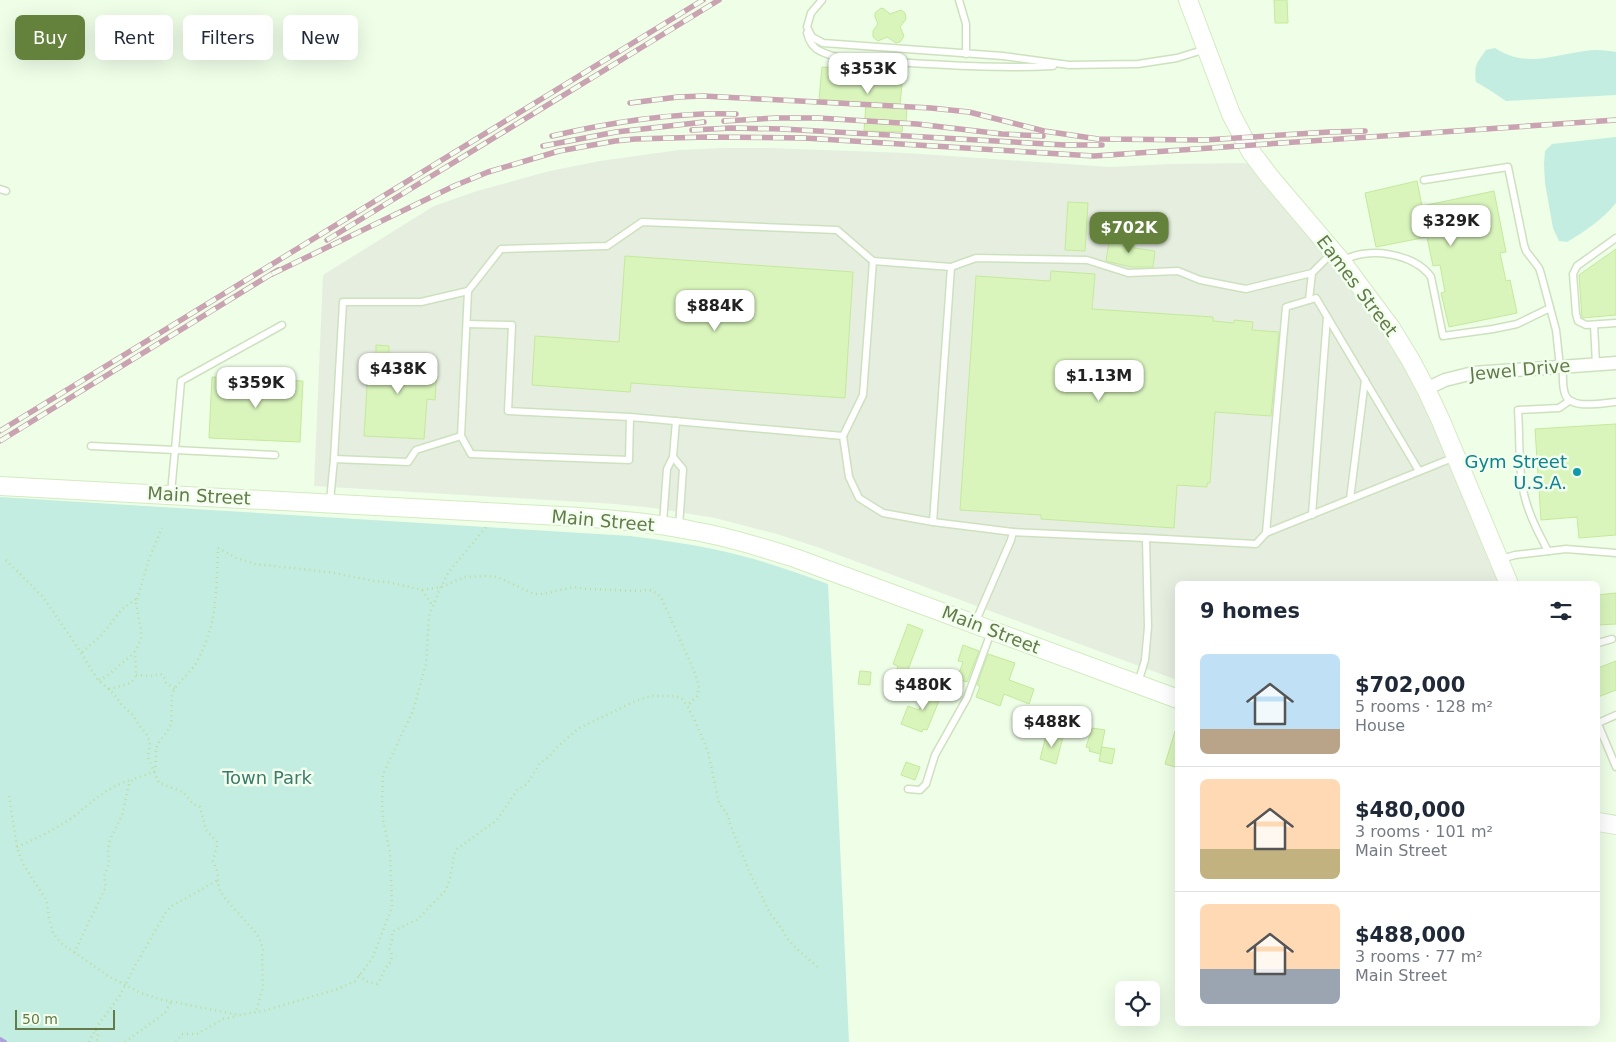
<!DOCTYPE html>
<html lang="en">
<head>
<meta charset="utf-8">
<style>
  :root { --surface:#fff; --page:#f6f6f7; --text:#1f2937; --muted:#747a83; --line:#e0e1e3; --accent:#65823d }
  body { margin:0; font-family:"DejaVu Sans",sans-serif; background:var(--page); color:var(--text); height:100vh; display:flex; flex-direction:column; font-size:19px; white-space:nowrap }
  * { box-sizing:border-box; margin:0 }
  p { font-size:16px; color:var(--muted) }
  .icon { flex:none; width:28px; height:28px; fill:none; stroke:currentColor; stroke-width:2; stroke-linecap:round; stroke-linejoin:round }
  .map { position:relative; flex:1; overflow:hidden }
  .drawer { position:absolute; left:1175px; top:581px; width:425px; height:445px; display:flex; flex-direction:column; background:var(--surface); border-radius:8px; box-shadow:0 5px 20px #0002 }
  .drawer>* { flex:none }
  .banner { position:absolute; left:15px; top:15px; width:475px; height:45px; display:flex; gap:10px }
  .buttons { position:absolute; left:1115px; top:981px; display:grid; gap:10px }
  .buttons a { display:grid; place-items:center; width:45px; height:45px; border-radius:8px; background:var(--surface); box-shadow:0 5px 20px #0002; font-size:25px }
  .scale { position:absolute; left:15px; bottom:12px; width:100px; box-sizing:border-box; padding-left:5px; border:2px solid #647a49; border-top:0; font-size:14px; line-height:18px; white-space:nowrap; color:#647a49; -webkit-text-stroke:4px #f3ffee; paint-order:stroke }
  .price { position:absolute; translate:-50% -42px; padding:0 11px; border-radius:10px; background:#fff; color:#222; font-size:16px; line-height:32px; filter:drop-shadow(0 1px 2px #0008) }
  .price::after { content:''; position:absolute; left:50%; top:30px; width:15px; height:11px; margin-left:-8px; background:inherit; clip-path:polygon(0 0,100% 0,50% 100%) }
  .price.selected { background:var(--accent); color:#fff }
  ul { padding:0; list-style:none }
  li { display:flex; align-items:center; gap:15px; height:125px; padding:0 25px }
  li+li { border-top:1px solid var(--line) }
  li span { display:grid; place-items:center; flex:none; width:140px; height:100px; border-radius:8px; color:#555 }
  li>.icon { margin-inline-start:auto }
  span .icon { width:60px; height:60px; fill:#fffc; stroke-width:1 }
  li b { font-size:21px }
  h2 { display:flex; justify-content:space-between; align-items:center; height:60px; padding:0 25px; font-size:21px }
  .pill { padding:0 18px; border-radius:8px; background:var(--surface); box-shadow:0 5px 20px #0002; font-size:18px; line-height:45px }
  .pill.selected { background:var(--accent); color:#fff }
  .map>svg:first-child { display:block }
</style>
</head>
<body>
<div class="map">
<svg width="1616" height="1042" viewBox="0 0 1616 1042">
  <rect width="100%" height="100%" fill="#eefee7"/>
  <polygon fill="#e6eee0" points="723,148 769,148 906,153 1110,167 1171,164 1253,163 1271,191 1377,321 1396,351 1442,442 1500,584 1178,584 1177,680 817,547 777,534 715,518 654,508 615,504 314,486 323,275 434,206 477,191 550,171 600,161 679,150"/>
  <g fill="#c3ede0">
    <path d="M1495,48C1530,71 1560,51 1597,50C1603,50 1610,51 1616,52V95L1506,101L1488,89L1476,82C1474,65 1476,64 1486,50Z"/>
    <path d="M1616,137V203C1603,219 1584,232 1567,242L1559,241L1553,228L1545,183L1544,164L1545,151L1552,144Z"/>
    <path d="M0,497L630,536C661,540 691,544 722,551C758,559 793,571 828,584L849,1042H0Z"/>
  </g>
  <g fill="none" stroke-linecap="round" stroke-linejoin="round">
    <polyline stroke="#ad9edc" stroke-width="4" points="0,1039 5,1042"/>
  </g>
  <g fill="#d9f5bc" stroke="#c5e99b">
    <polygon points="1274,0 1287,0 1288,23 1275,23"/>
    <polygon points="881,8 884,9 890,14 901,10 905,13 906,19 900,27 904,36 900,42 896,43 887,37 878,41 873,37 873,31 878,24 875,17 875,13"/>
    <polygon points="822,67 903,73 900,105 907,106 906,122 903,122 902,132 864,131 866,103 819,99"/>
    <polygon points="1417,181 1422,206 1494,191 1506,252 1500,253 1506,281 1510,280 1517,313 1449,327 1441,293 1445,292 1440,265 1433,266 1427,237 1376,247 1365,193"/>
    <polygon points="1068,202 1088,203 1085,251 1065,250"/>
    <polygon points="1110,236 1135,241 1134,248 1155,251 1153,267 1131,267 1106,261"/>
    <polygon points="1616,249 1616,315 1582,318 1579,275"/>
    <polygon points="625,256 853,272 845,398 631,383 630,392 532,385 535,336 619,342"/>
    <polygon points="1051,271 1095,274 1092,309 1213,317 1213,321 1234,323 1234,320 1253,322 1252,330 1279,332 1271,416 1215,412 1210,483 1207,483 1207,487 1177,485 1174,528 1041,519 1041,515 960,510 976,276 1050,281"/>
    <polygon points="376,345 389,346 389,356 429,358 429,364 437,365 435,400 427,399 424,439 364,436 369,354 376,355"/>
    <polygon points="212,377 303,381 300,442 209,438"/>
    <polygon points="1616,424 1616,535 1579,538 1577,517 1541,520 1535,429"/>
    <polygon points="1616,593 1616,624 1598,625 1598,595"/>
    <polygon points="908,624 923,630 906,675 896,672 898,666 893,664"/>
    <polygon points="963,645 979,651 967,682 957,679 963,662 958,661"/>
    <polygon points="988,654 1015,663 1009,680 1034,689 1029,704 1004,694 1000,706 976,697 980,686 977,685"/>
    <polygon points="1616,661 1616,690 1598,697 1598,668"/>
    <polygon points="860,671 871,672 870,685 858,684"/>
    <polygon points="929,685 943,691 927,730 923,729 922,732 901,724 908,706 919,710"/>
    <polygon points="1092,728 1105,730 1100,754 1089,751 1090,748 1086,747"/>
    <polygon points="1175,731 1178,731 1178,768 1165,764"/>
    <polygon points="1047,732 1063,737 1056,764 1040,759"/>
    <polygon points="1102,747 1115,749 1112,764 1099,761"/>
    <polygon points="906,762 920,767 915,780 901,775"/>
  </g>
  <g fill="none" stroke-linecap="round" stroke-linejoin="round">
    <g stroke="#cee1be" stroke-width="9">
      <g id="lane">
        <polyline points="822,0 811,13 807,27 812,37 823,43 1003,56 1069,65 1138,64 1177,58 1206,49"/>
        <polyline points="959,0 966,24 966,54"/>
        <path d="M807,33C809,41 813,48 820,51C842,62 868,60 892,62C945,65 999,69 1053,66"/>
        <polyline points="1424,180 1508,167 1524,245 1526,251 1539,268 1541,274 1556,330 1560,367"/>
        <polyline points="0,189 6,191"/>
        <polyline points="1616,238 1577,266 1573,274 1576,314 1578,321 1586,325 1616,323"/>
        <path d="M1343,261C1366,246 1415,253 1431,277L1443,336L1493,329L1517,324L1550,308"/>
        <polyline points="951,267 976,258 1087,260 1128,273 1178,271 1200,280 1246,289 1312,273"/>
        <polyline points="1309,300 1312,273 1332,253"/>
        <polyline points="467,324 512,325 508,411 630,417"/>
        <polyline points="1594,325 1596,364"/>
        <path d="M1563,367C1563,375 1562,386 1565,394C1570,410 1603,403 1616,402"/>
        <polyline points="843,436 863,395 873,261"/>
        <polyline points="91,446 175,450 171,493"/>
        <polyline points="275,455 175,450 181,381 282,325"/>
        <polyline points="673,457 683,469 679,527"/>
        <polyline points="334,459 343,302 421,302 468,291"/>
        <polyline points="1419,471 1316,298 1286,307 1266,533 1455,457"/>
        <polyline points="1350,499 1365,380"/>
        <polyline points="330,501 334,459 408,462 416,450 461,436 471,454 629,460 630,417 843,436 849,477 859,498 883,513 933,522 951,267 873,261 837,230 642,222 607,246 501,249 468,291 461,436"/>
        <polyline points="1312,515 1327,317"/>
        <polyline points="933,522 1013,532"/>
        <polyline points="663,523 667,469 673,457 676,421"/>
        <path d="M1548,551C1539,534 1530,517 1525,498C1518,473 1520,437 1518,410L1559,408L1569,401"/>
        <polyline points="1501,559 1515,555 1566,549 1616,553"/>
        <polyline points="975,623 1011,540 1013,532 1146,538"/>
        <polyline points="1598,643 1612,639"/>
        <polyline points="1138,683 1145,660 1148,627 1146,538 1256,544 1266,533"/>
        <polyline points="1598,723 1616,715"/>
        <polyline points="1598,724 1616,767"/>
        <polyline points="908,789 920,790 926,784 935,755 967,698 991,632"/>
      </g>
    </g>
    <g stroke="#cee1be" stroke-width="15">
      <polyline id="street" points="1426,389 1445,380 1473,373 1616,363"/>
    </g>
    <g stroke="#d3ebc0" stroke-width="20">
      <g id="secondary">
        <polyline points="1188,0 1231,114 1251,152 1270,177 1342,262 1391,328 1410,359 1426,389 1441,421 1509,584"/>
        <path d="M0,486L580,517C618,520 657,523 694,531C729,537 761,547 795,558L1178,699"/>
        <polyline points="1598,822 1616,825"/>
      </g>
    </g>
    <g stroke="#bedb9f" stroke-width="2.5" stroke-dasharray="1 4" stroke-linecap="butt">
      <polyline points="6,560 43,597 78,648 98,680 113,693 122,705 133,715 139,725 147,735 150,742 148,757 159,783 183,792 193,804 200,807 206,830 217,842 217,846 213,861 217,871 219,889 224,897 256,933 261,942 263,950 262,957 263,987 256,1012"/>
      <path d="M422,590L441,587L465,577L487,576L497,577L534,594H543L574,587L587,589L642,591C650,588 655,592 661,597L695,673L699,687L697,696L690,703L686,704"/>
      <polyline points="82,652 100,637 122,609 136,599"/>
      <polyline points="136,675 150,676 160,674 163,675 166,683 175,689"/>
      <polyline points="99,680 107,676 134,653"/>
      <polyline points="109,689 128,684 132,682 136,675 135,652 141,639 141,630 136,603 149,559 162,528"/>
      <polyline points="9,796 17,847 22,862 30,875 47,901 49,919 53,933 61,943 108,976 141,993 159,999 239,1015 263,1011 338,989 355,981 372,959 392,907 390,853 383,819 382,803 383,774 413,711 426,664 429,616 439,591 448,573 486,527"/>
      <path d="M17,847C37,838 55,830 73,817C95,800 104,789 132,779"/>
      <path d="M74,953L106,887L104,876L109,864L108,850L110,840L122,815L129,784L133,779L154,772C158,763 154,755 157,746C160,738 169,732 171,723C173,712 169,701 174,690C179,680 191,673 196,663C218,624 216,591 218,548L236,558L255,564L329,572L375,581L388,582L422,590L433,606"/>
      <path d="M359,975C365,981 369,983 377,984C383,978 382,970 391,962L392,955L389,948L392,940V932L418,919L446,890L450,878L454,855L457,849L497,820L517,790L527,784L540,763L550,756L556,748L579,728L638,700L651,696H676L682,699L688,707L695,721L708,752L719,803L728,815L730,824L749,871L770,913L782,929L787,938L797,949L820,969"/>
      <polyline points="96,1030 98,1034 97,1042"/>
      <polyline points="89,1042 98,1025 119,997 135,966 166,912 172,906 218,880"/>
      <polyline points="125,1042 165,1013 171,1002"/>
      <polyline points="176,1042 182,1034 197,1034 223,1019 238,1016"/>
    </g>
    <use href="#lane" stroke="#fff" stroke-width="6"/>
    <use href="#street" stroke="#fff" stroke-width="12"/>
    <use href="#secondary" stroke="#fff" stroke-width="18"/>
    <g stroke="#c9a3b1" stroke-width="5.5">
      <g id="rail">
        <polyline points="630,103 678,97 703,96 931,108 969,112 1044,131 1098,139 1205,140 1329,132 1365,131"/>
        <polyline points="724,121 776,118 818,118 917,124 1002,134 1043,136"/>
        <polyline points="692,130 731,128 782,129 1065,145 1102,145"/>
        <path d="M552,136C612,122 675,112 736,114"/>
        <polyline points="543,146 616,132 704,122"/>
        <polyline points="327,240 719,0"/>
        <polyline points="272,274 454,186 488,172 559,151 615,141 635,139 707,137 804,138 1094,156 1616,120"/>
        <polyline points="0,431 703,0"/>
        <polyline points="0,441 278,270"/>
      </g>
    </g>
    <use href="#rail" stroke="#f3ffee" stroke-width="4" stroke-dasharray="11" stroke-linecap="butt"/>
  </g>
  <circle fill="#0f9aa8" stroke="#f3ffee" stroke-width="2" cx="1577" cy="472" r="5"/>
  <g text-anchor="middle" stroke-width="5" stroke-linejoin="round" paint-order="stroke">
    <g font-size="18" fill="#647a49" stroke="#f3ffee">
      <text transform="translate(1357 286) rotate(53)" y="6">Eames Street</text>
      <text transform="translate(1520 370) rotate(-5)" y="6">Jewel Drive</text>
      <text transform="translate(199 496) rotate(3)" y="6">Main Street</text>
      <text transform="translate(603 521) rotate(5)" y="6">Main Street</text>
      <text transform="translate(991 630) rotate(21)" y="6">Main Street</text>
    </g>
    <g font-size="18" fill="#0d838f" stroke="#f3ffee" text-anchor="end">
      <text x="1567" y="468">Gym Street<tspan x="1567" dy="21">U.S.A.</tspan></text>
    </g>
    <g font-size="18" fill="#3d7a6e" stroke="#f3ffee">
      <text x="267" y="784">Town Park</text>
    </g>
  </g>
</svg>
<div class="buttons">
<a><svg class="icon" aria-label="locate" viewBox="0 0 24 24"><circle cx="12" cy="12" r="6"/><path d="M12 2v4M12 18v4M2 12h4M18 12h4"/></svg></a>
</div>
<div class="scale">50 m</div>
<b class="price" style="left:868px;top:95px">$353K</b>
<b class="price" style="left:1451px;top:247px">$329K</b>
<b class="price selected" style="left:1129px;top:254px">$702K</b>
<b class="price" style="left:715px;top:332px">$884K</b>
<b class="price" style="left:398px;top:395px">$438K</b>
<b class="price" style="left:1099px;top:402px">$1.13M</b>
<b class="price" style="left:256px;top:409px">$359K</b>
<b class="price" style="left:923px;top:711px">$480K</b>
<b class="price" style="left:1052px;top:748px">$488K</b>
<div class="banner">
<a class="pill selected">Buy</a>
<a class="pill">Rent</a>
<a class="pill">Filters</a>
<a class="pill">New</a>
</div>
<section class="drawer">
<h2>9 homes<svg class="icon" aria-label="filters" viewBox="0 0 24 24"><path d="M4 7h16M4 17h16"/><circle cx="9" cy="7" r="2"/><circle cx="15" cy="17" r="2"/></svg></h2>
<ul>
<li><span style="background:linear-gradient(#bfe0f5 75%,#b9a48a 0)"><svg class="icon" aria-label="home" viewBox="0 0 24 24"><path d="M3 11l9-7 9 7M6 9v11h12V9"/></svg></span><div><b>$702,000</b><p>5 rooms · 128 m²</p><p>House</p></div></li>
<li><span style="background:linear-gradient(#ffd9b3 70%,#c2b280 0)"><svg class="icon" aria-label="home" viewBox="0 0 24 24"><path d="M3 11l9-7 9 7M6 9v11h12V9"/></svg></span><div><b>$480,000</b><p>3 rooms · 101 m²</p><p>Main Street</p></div></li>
<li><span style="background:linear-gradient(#ffd9b3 65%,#9aa5b1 0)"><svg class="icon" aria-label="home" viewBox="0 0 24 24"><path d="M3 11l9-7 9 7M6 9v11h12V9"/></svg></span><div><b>$488,000</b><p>3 rooms · 77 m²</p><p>Main Street</p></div></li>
</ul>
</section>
</div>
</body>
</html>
